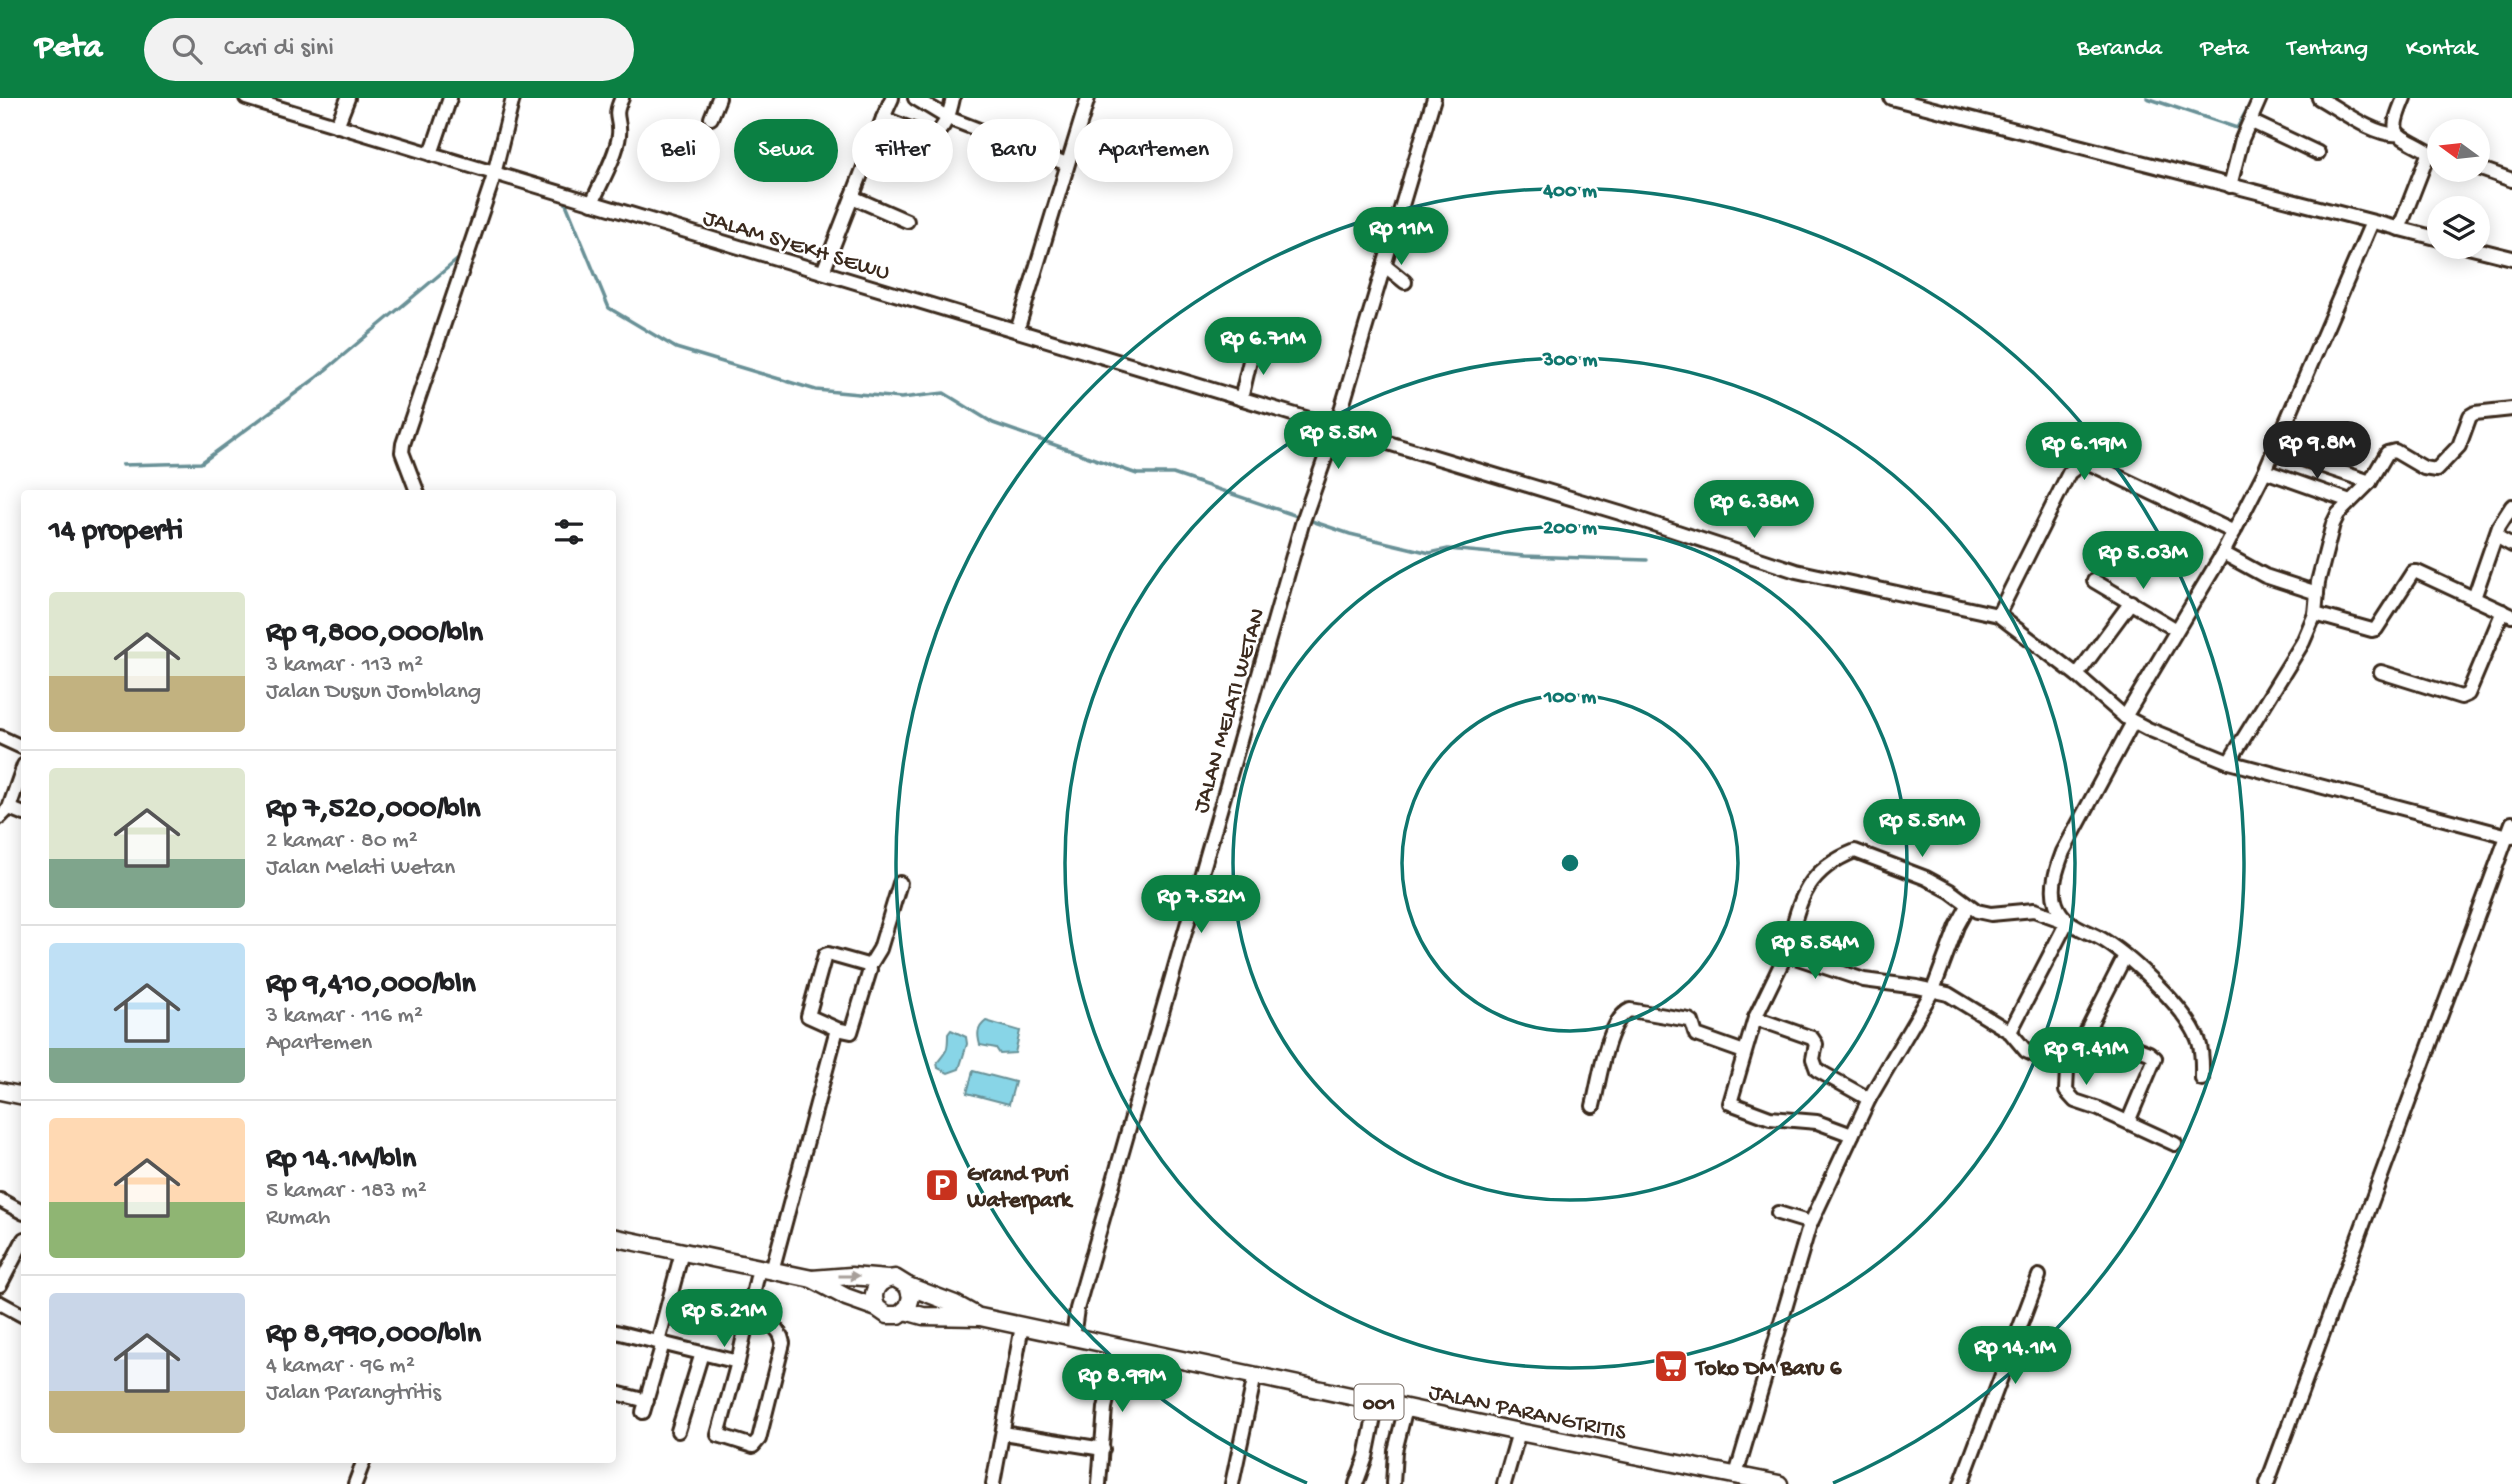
<!DOCTYPE html>
<html lang="id">
<head>
<meta charset="utf-8">
<style>
  :root { --surface:#fff; --page:#f2f2f2; --text:#202124; --muted:#757577; --line:#e0e0e0; --accent:#0b8043 }
  body { margin:0; font-family:"Gochi Hand",sans-serif; background:var(--page); color:var(--text); height:100vh; display:flex; flex-direction:column; font-size:26px; white-space:nowrap }
  * { box-sizing:border-box; margin:0 }
  p { font-size:23px; color:var(--muted) }
  .icon { flex:none; width:38px; height:38px; fill:none; stroke:currentColor; stroke-width:2; stroke-linecap:round; stroke-linejoin:round }
  .map { position:relative; flex:1; overflow:hidden }
  .drawer { position:absolute; left:21px; top:392px; width:595px; height:973px; display:flex; flex-direction:column; background:var(--surface); border-radius:7px; box-shadow:0 4px 18px #0003 }
  .drawer>* { flex:none }
  .top-card { position:absolute; left:637px; top:21px; width:665px; height:63px; display:flex; gap:14px }
  .needle { width:46px; rotate:285deg }
  .fabs { position:absolute; left:2427px; top:21px; display:grid; gap:14px }
  .fabs a { display:grid; place-items:center; width:63px; height:63px; border-radius:50%; background:var(--surface); box-shadow:0 4px 18px #0003; font-size:35px }
  .price { position:absolute; translate:-50% -60px; padding:0 16px; border-radius:24px; background:var(--accent); color:#fff; font-size:23px; line-height:46px; filter:drop-shadow(0 2px 4px #0008) }
  .price::after { content:''; position:absolute; left:50%; top:42px; width:21px; height:16px; margin-left:-10px; background:inherit; clip-path:polygon(0 0,100% 0,50% 100%) }
  .price.active { background:#222; color:#fff }
  ul { padding:0; list-style:none }
  li { display:flex; align-items:center; gap:21px; height:175px; padding:0 28px }
  li+li { border-top:2px solid var(--line) }
  li span { display:grid; place-items:center; flex:none; width:196px; height:140px; border-radius:7px; color:#555 }
  li>.icon { margin-inline-start:auto }
  span .icon { width:84px; height:84px; fill:#fffc; stroke-width:1 }
  li b { font-size:30px }
  h2 { display:flex; justify-content:space-between; align-items:center; height:84px; padding:0 28px; font-size:30px }
  .pill { padding:0 24px; border-radius:32px; background:var(--surface); box-shadow:0 4px 18px #0003; font-size:24px; line-height:63px }
  .pill.active { background:var(--accent); color:#fff }
  header { display:flex; align-items:center; gap:42px; box-sizing:border-box; height:98px; padding:0 35px; background:var(--accent); color:#fff }
  header strong { font-size:33px }
  nav { display:flex; gap:38px; margin-inline-start:auto; font-size:24px }
  .search { width:490px; height:63px; background:var(--page); display:flex; align-items:center; gap:18px; box-sizing:border-box; padding:0 24px; border-radius:38px; color:var(--muted); font-size:26px }
  .map>svg:first-child { display:block }
</style>
</head>
<body>
<header>
<strong>Peta</strong>
<div class="search"><svg class="icon" aria-label="search" viewBox="0 0 24 24"><circle cx="10" cy="10" r="6"/><path d="M15 15l6 6"/></svg>Cari di sini</div>
<nav><a>Beranda</a><a>Peta</a><a>Tentang</a><a>Kontak</a></nav>
</header>
<div class="map">
<svg width="2512" height="1386" viewBox="0 0 2512 1386">
  <rect width="100%" height="100%" fill="#fff"/>
  <filter id="ink" filterUnits="userSpaceOnUse"><feTurbulence type="fractalNoise" baseFrequency=".0143" numOctaves="2"/><feDisplacementMap in="SourceGraphic" scale="14" xChannelSelector="R" yChannelSelector="G"/><feConvolveMatrix kernelMatrix="1 2 1 2 8 2 1 2 1" color-interpolation-filters="sRGB"/></filter>
  <g filter="url(#ink)">
    <g fill="#88d5e7" stroke="#699197" stroke-width="2">
      <path d="M986,923L1020,933L1015,955L1000,956L996,950L980,947C977,936 977,930 986,923Z"/>
      <path d="M951,932L966,939L967,946L959,971L948,975L938,970L937,965C947,952 948,953 948,936Z"/>
      <polygon points="973,973 1015,984 1009,1006 967,995"/>
    </g>
    <g fill="none" stroke-linecap="round" stroke-linejoin="round">
      <g stroke="#699197" stroke-width="3.5">
        <polyline points="2147,0 2237,30 2253,0"/>
        <polyline points="564,101 609,210 676,250 816,292 901,300 944,295 993,325 1137,376 1173,376 1350,436 1430,455 1448,451 1524,458 1647,462"/>
        <polyline points="122,367 201,365 316,280 463,157"/>
      </g>
      <g stroke="#3b2a1e" stroke-width="18">
        <g id="minor">
          <polyline points="246,0 1620,415 1796,473 1998,517 2077,577 2125,619 2148,631 2229,664 2512,739"/>
          <path d="M892,0L883,20L931,39C945,32 950,15 953,0"/>
          <polyline points="915,0 948,20 1067,66"/>
          <polyline points="1891,0 2440,141"/>
          <path d="M2319,0C2339,11 2376,39 2398,36"/>
          <polyline points="711,20 719,0"/>
          <polyline points="2250,23 2318,55"/>
          <polyline points="337,28 348,0"/>
          <polyline points="431,56 450,0"/>
          <polyline points="2478,70 2512,82"/>
          <polyline points="2230,88 2242,41 2260,0"/>
          <polyline points="852,99 907,123"/>
          <path d="M592,105C600,86 617,57 619,37C621,20 612,20 622,0"/>
          <path d="M2399,131L2429,54C2395,34 2387,40 2404,0"/>
          <polyline points="2468,149 2512,160"/>
          <polyline points="1384,167 1405,184"/>
          <polyline points="823,174 883,20"/>
          <polyline points="1017,233 1088,0"/>
          <polyline points="1241,301 1253,250"/>
          <polyline points="2273,351 2370,384"/>
          <polyline points="2265,373 2350,403"/>
          <polyline points="418,396 402,354 403,346 492,84 513,0"/>
          <polyline points="2496,438 2512,447"/>
          <polyline points="2223,455 2265,478 2317,495"/>
          <polyline points="2094,483 2175,531"/>
          <polyline points="2474,500 2499,428 2512,408"/>
          <polyline points="2315,516 2372,532 2376,531 2413,474 2417,474 2512,518"/>
          <polyline points="1998,517 2069,375 2078,368 2087,364 2234,434"/>
          <polyline points="2381,574 2461,599 2468,596 2503,513"/>
          <polyline points="2077,577 2131,504"/>
          <polyline points="2125,619 2223,455 2265,373 2372,124"/>
          <path d="M2133,624L2063,754C2057,770 2050,789 2056,806C2064,829 2088,832 2105,843C2133,861 2189,913 2199,944C2203,956 2202,969 2202,981"/>
          <polyline points="0,639 24,650"/>
          <polyline points="2229,664 2303,544 2315,516 2318,484 2333,426 2338,416 2370,384 2387,355 2395,353 2424,370 2436,372 2459,348 2470,318 2475,315 2512,311"/>
          <polyline points="9,710 24,716"/>
          <polyline points="0,719 9,710 24,667"/>
          <polyline points="1786,856 1755,920 1730,1005 1770,1020 1817,1024 1852,1037"/>
          <polyline points="2125,858 2067,972 2066,993 2075,1003 2099,1011 2175,1046"/>
          <polyline points="869,869 880,851 900,785"/>
          <polyline points="1755,920 1812,940 1816,946 1813,961 1817,972 1869,1001"/>
          <polyline points="2089,932 2149,955 2155,960 2128,1024"/>
          <path d="M2010,934L2067,824L2034,812L1991,816L1977,813L1950,793L1926,780L1855,753C1802,774 1799,806 1786,856L1864,882L1917,889L1948,896L2010,934L2026,953L2067,972"/>
          <path d="M1593,1008C1599,985 1607,921 1630,912L1689,922L1692,924L1696,937L1744,954"/>
          <polyline points="0,1102 24,1115"/>
          <polyline points="1778,1115 1811,1125"/>
          <polyline points="772,1173 837,931 851,934 870,872 867,867 828,856 825,857 808,918 837,931"/>
          <polyline points="0,1187 24,1141"/>
          <polyline points="0,1205 24,1218"/>
          <path d="M748,1218C764,1222 780,1227 783,1245L759,1341L753,1348L718,1337L738,1264L759,1170"/>
          <polyline points="612,1233 738,1264"/>
          <polyline points="1073,1239 1077,1211 1302,426 1336,329 1434,0"/>
          <polyline points="658,1244 682,1154"/>
          <polyline points="612,1294 647,1303"/>
          <polyline points="643,1314 663,1245"/>
          <polyline points="678,1333 702,1255"/>
          <polyline points="1003,1335 1103,1351"/>
          <polyline points="1736,1377 1809,1129 1869,1001 1933,892 1957,828 1968,808"/>
          <polyline points="355,1386 364,1362"/>
          <polyline points="993,1386 1022,1228"/>
          <polyline points="1099,1386 1105,1310 1115,1266 1111,1247"/>
          <polyline points="1232,1386 1255,1277"/>
          <polyline points="1356,1386 1366,1359 1377,1304"/>
          <polyline points="1393,1386 1395,1353 1406,1309"/>
          <polyline points="1504,1386 1519,1334"/>
          <polyline points="1961,1386 2039,1178"/>
          <polyline points="2267,1386 2512,725"/>
        </g>
      </g>
      <g stroke="#3b2a1e" stroke-width="21">
        <g id="major">
          <polyline points="0,993 24,998"/>
          <path d="M612,1139L812,1181L846,1199L877,1210L887,1217H899L908,1209L911,1199L908,1188L895,1180C878,1181 869,1194 877,1210"/>
          <polyline points="812,1181 851,1178 887,1181"/>
          <polyline points="908,1188 955,1206 975,1217"/>
          <polyline points="905,1213 923,1218 980,1219 1519,1334 1779,1386"/>
        </g>
      </g>
      <use href="#minor" stroke="#fff" stroke-width="12"/>
      <use href="#major" stroke="#fff" stroke-width="16"/>
    </g>
    <defs><path id="oneway-solid" d="M-6-.8H1V-3.2L6.5 0L1 3.2V.8H-6Z" transform="scale(1.75)"/></defs>
    <use fill="#a79f9a" href="#oneway-solid" transform="translate(849 1178)"/>
  </g>
  <g fill="none" stroke="#0f766e" stroke-width="3.5">
    <circle cx="1570" cy="765" r="168"/>
    <circle cx="1570" cy="765" r="337"/>
    <circle cx="1570" cy="765" r="505"/>
    <path d="M1307 1385A674 674 0 1 1 1833 1385"/>
  </g>
  <defs>
    <g id="parking-square" transform="scale(1.75)"><rect x="-9" y="-9" width="18" height="18" rx="4" fill="#c8321e" stroke="#fff"/><path d="M-3.5-5.5H1a3.5 3.5 0 0 1 0 7H-1V5.5H-3.5ZM-1-3.4V-.6H.8a1.4 1.4 0 0 0 0-2.8Z" fill="#fff"/></g>
    <g id="supermarket-square" transform="scale(1.75)"><rect x="-9" y="-9" width="18" height="18" rx="4" fill="#c8321e" stroke="#fff"/><path d="M-6-5.5h2.5l.6 2H6L4.5 2H-2.5L-4.4-4H-6ZM-1.5 3.2a1.3 1.3 0 1 0 .1 0ZM3 3.2a1.3 1.3 0 1 0 .1 0Z" fill="#fff"/></g>
  </defs>
  <g fill-rule="evenodd">
    <use href="#parking-square" x="942" y="1087"/>
    <use href="#supermarket-square" x="1671" y="1268"/>
  </g>
  <g text-anchor="middle" stroke-width="5" stroke-linejoin="round" paint-order="stroke">
    <rect fill="#fff" stroke="#766a62" stroke-width="2" x="1354.5" y="1286.5" width="49" height="35" rx="5"/>
    <g font-size="21" font-weight="bold" fill="#3b2a1e">
      <text x="1379" y="1311">001</text>
    </g>
    <g font-size="23" fill="#3b2a1e" stroke="#fff">
      <text transform="translate(797 145) rotate(17)" y="8">JALAM SYEKH SEWU</text>
      <text transform="translate(1227 612) rotate(-74)" y="8">JALAN MELATI WETAN</text>
      <text transform="translate(1528 1312) rotate(12)" y="8">JALAN PARANGTRITIS</text>
    </g>
    <g font-size="23" font-weight="bold" fill="#3b2a1e" stroke="#fff" text-anchor="start">
      <text x="967" y="1082">Grand Puri<tspan x="967" dy="26">Waterpark</tspan></text>
      <text x="1696" y="1276">Toko DM Baru 6</text>
    </g>
  </g>
  <circle cx="1570" cy="765" r="10" fill="#0f766e" stroke="#fff" stroke-width="3.5"/>
  <g font-size="21" text-anchor="middle" font-weight="bold" fill="#0f766e" stroke="#fff" stroke-width="5" stroke-linejoin="round" paint-order="stroke">
    <text x="1570" y="98">400 m</text>
    <text x="1570" y="267">300 m</text>
    <text x="1570" y="435">200 m</text>
    <text x="1570" y="604">100 m</text>
  </g>
</svg>
<div class="fabs">
<a><svg class="needle" viewBox="-14 -14 28 28"><path d="M0-13l5 13h-10z" fill="#e53935"/><path d="M0 13l5-13h-10z" fill="#757577"/></svg></a>
<a><svg class="icon" aria-label="layers" viewBox="0 0 24 24"><path d="M12 4l9 5-9 5-9-5zM3 14l9 5 9-5"/></svg></a>
</div>
<b class="price" style="left:1401px;top:169px">Rp 11M</b>
<b class="price" style="left:1263px;top:279px">Rp 6.71M</b>
<b class="price" style="left:1338px;top:373px">Rp 5.5M</b>
<b class="price active" style="left:2317px;top:383px">Rp 9.8M</b>
<b class="price" style="left:2084px;top:384px">Rp 6.19M</b>
<b class="price" style="left:1754px;top:442px">Rp 6.38M</b>
<b class="price" style="left:2143px;top:493px">Rp 5.03M</b>
<b class="price" style="left:1922px;top:761px">Rp 5.51M</b>
<b class="price" style="left:1201px;top:837px">Rp 7.52M</b>
<b class="price" style="left:1815px;top:883px">Rp 5.54M</b>
<b class="price" style="left:2086px;top:989px">Rp 9.41M</b>
<b class="price" style="left:724px;top:1251px">Rp 5.21M</b>
<b class="price" style="left:2015px;top:1288px">Rp 14.1M</b>
<b class="price" style="left:1122px;top:1316px">Rp 8.99M</b>
<div class="top-card">
<a class="pill">Beli</a>
<a class="pill active">Sewa</a>
<a class="pill">Filter</a>
<a class="pill">Baru</a>
<a class="pill">Apartemen</a>
</div>
<section class="drawer">
<h2>14 properti<svg class="icon" aria-label="filters" viewBox="0 0 24 24"><path d="M4 7h16M4 17h16"/><circle cx="9" cy="7" r="2"/><circle cx="15" cy="17" r="2"/></svg></h2>
<ul>
<li><span style="background:linear-gradient(#dfe7d0 60%,#c2b280 0)"><svg class="icon" aria-label="home" viewBox="0 0 24 24"><path d="M3 11l9-7 9 7M6 9v11h12V9"/></svg></span><div><b>Rp 9,800,000/bln</b><p>3 kamar · 113 m²</p><p>Jalan Dusun Jomblang</p></div></li>
<li><span style="background:linear-gradient(#dfe7d0 65%,#7fa58c 0)"><svg class="icon" aria-label="home" viewBox="0 0 24 24"><path d="M3 11l9-7 9 7M6 9v11h12V9"/></svg></span><div><b>Rp 7,520,000/bln</b><p>2 kamar · 80 m²</p><p>Jalan Melati Wetan</p></div></li>
<li><span style="background:linear-gradient(#bfe0f5 75%,#7fa58c 0)"><svg class="icon" aria-label="home" viewBox="0 0 24 24"><path d="M3 11l9-7 9 7M6 9v11h12V9"/></svg></span><div><b>Rp 9,410,000/bln</b><p>3 kamar · 116 m²</p><p>Apartemen</p></div></li>
<li><span style="background:linear-gradient(#ffd9b3 60%,#8fb573 0)"><svg class="icon" aria-label="home" viewBox="0 0 24 24"><path d="M3 11l9-7 9 7M6 9v11h12V9"/></svg></span><div><b>Rp 14.1M/bln</b><p>5 kamar · 183 m²</p><p>Rumah</p></div></li>
<li><span style="background:linear-gradient(#c9d6e8 70%,#c2b280 0)"><svg class="icon" aria-label="home" viewBox="0 0 24 24"><path d="M3 11l9-7 9 7M6 9v11h12V9"/></svg></span><div><b>Rp 8,990,000/bln</b><p>4 kamar · 96 m²</p><p>Jalan Parangtritis</p></div></li>
</ul>
</section>
</div>
</body>
</html>
